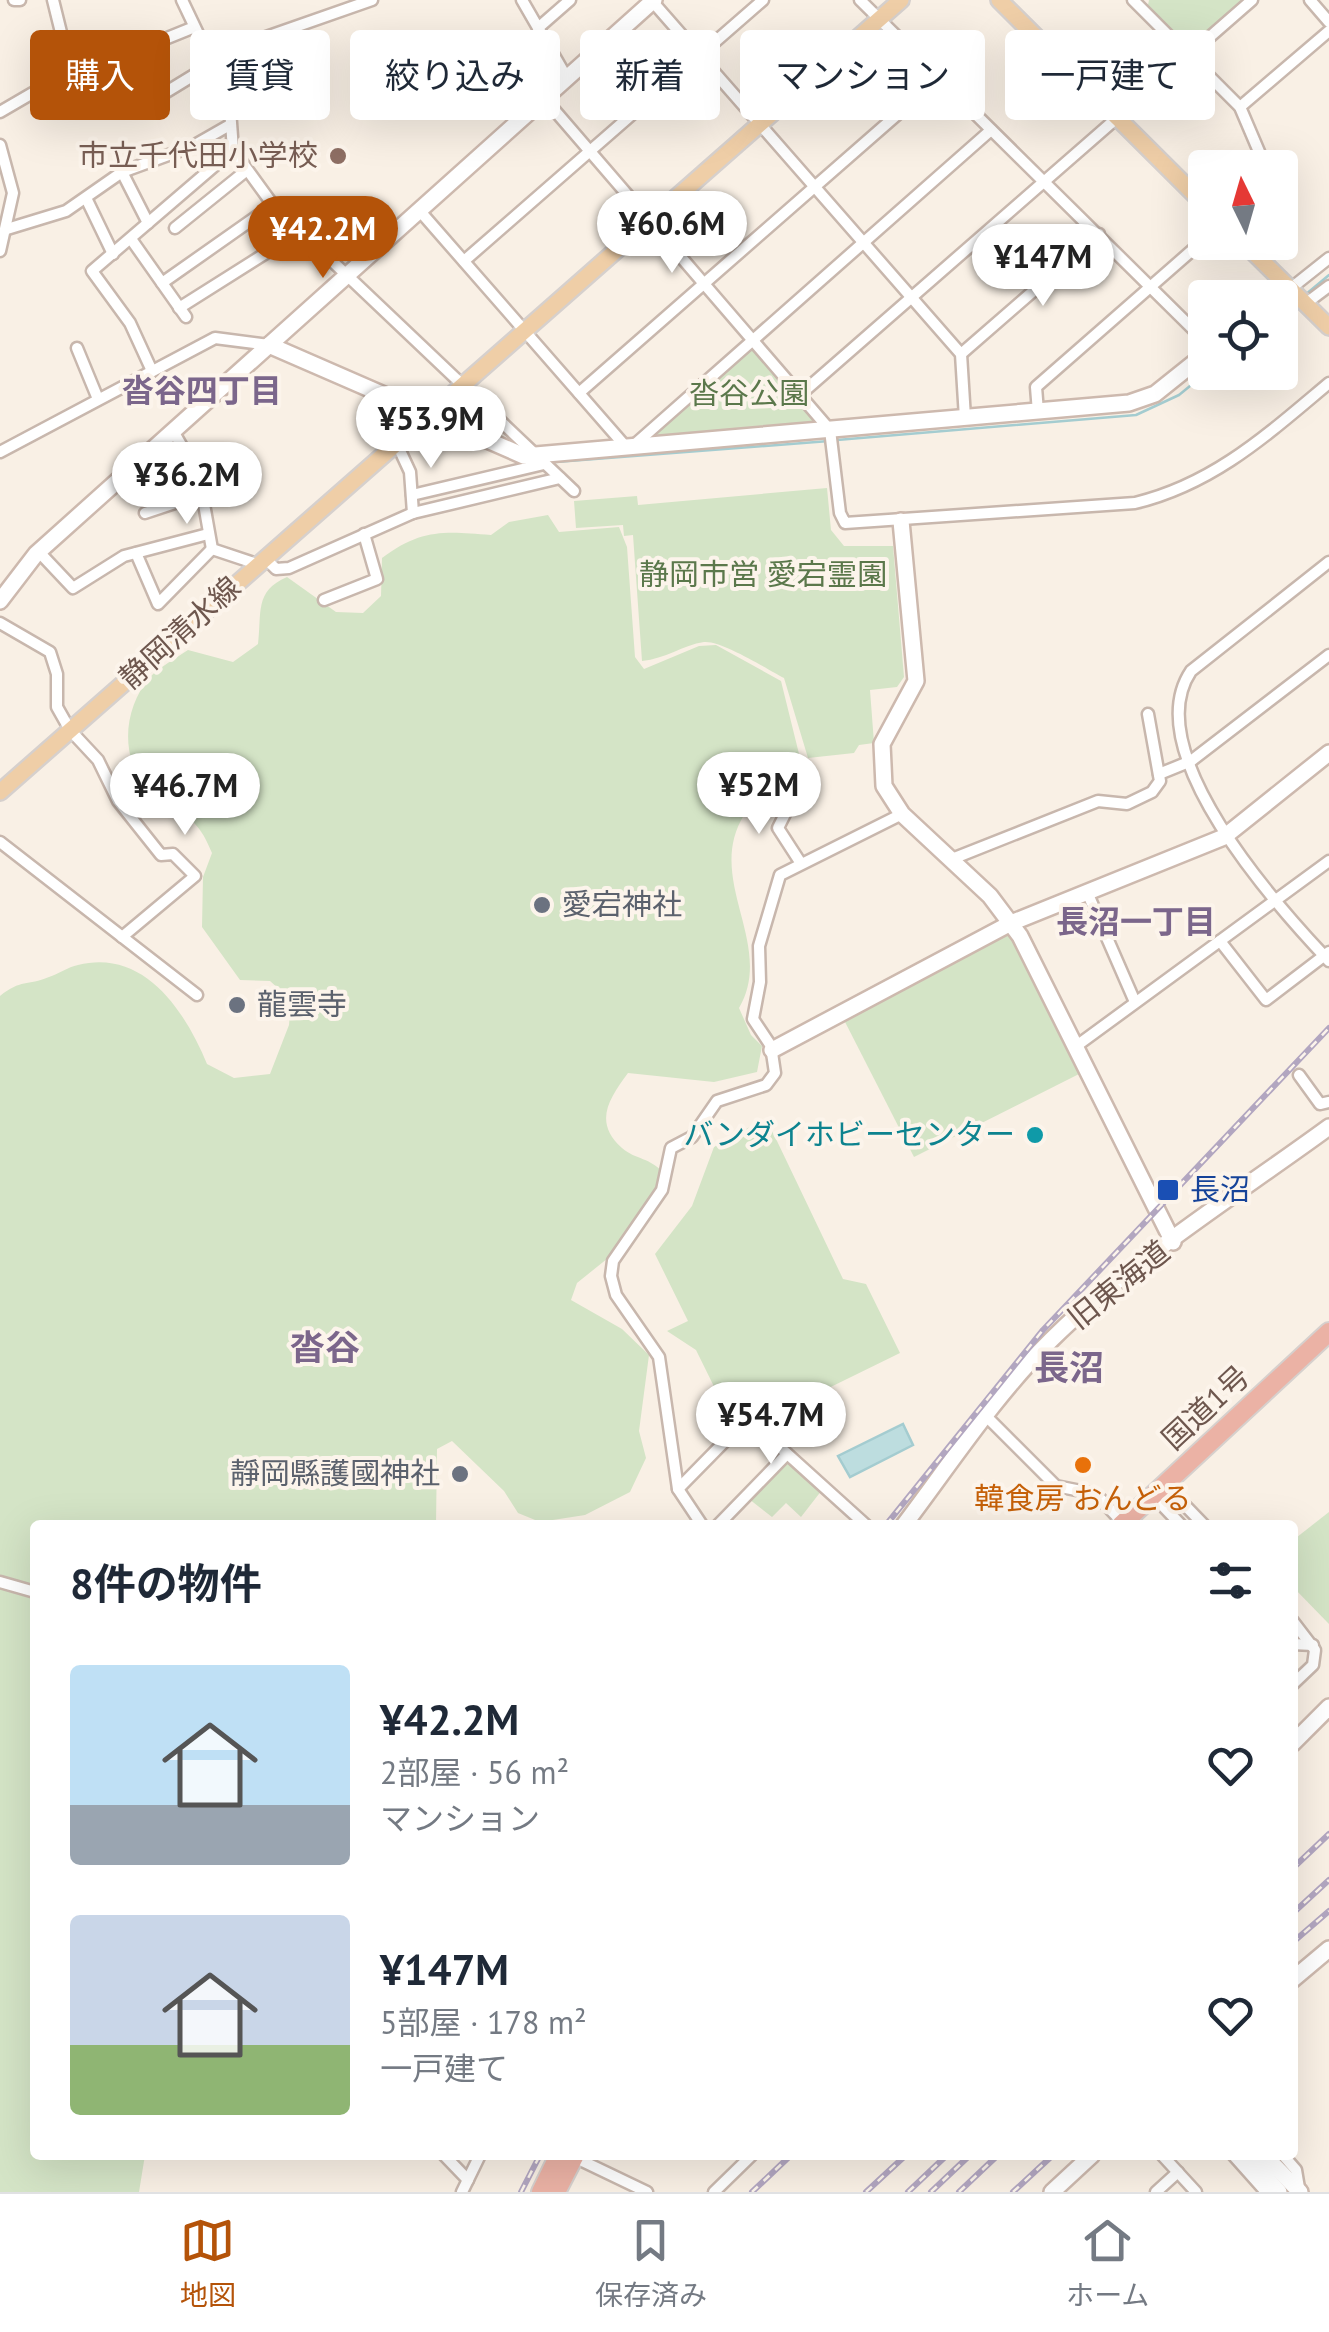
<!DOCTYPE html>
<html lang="ja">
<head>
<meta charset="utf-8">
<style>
  :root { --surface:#fff; --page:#f6f6f7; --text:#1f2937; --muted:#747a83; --line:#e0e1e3; --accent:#b45309 }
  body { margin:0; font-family:"PT Sans","Noto Sans JP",sans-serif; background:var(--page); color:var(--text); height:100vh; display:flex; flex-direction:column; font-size:38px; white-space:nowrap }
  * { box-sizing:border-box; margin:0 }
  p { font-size:32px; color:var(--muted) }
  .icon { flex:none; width:55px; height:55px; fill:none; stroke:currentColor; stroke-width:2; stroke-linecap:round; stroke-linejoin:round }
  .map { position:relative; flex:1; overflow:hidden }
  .side { position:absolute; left:30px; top:1520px; width:1268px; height:640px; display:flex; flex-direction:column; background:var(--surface); border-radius:10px; box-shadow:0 10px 40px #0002 }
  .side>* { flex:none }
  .banner { position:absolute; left:30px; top:30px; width:1270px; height:90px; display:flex; gap:20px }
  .needle { width:65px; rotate:355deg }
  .fabs { position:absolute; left:1188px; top:150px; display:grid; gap:20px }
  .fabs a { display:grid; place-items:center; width:110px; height:110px; border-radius:10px; background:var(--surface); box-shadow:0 10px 40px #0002; font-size:50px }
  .price { position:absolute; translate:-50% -85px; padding:0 22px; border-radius:35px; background:#fff; color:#222; font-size:32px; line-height:65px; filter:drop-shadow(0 2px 5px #0008) }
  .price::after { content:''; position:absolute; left:50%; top:60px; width:30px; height:22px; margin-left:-15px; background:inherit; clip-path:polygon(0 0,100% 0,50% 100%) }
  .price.active { background:var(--accent); color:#fff }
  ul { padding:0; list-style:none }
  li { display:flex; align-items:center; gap:30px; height:250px; padding:0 40px }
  li span { display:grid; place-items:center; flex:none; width:280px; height:200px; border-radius:10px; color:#555 }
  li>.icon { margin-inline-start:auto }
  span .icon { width:120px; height:120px; fill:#fffc; stroke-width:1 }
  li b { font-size:42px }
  h2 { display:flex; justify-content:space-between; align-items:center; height:120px; padding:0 40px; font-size:42px }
  .chip { padding:0 35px; border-radius:10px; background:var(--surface); box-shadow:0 10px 40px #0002; font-size:35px; line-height:90px }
  .chip.active { background:var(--accent); color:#fff }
  .dock { display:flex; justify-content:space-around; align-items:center; height:140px; border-top:2px solid var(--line); background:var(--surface); font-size:28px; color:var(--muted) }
  .dock a { display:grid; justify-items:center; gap:5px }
  .dock .active { color:var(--accent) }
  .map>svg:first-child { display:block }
</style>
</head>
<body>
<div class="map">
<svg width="1329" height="2192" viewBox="0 0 1329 2192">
  <rect width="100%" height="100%" fill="#f9f0e5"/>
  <g fill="#d4e4c6">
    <polygon points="1149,0 1242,0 1192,45 1185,46 1148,5"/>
    <polygon points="753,345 815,417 812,423 657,436 655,432"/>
    <path d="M827,488L831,530L844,546H893L904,677L897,687L870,690L874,743L859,745L854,753L808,758L784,678C767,669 721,640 704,642C683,645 665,659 642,661L633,535L624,536L623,525L576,528L574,501L637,496L638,505Z"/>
    <path d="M548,515L559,532L619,527L627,547L635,657L644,669L699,646L716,645L781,681L801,762C789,774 750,806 744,815C704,880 776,944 739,1008L751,1035L762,1046L757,1072L714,1082L628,1073C609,1099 593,1122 622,1148C637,1161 648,1155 668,1177L623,1246L577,1283L571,1300L622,1329L649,1355L639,1431L646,1458L630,1492L585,1515L540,1522L518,1513L504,1491L452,1441L437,1449L436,1525H35V2155H145L139,2192H0V996C21,979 27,986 49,977C58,974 68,967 78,965C145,948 186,1013 207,1064L234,1078L270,1074L289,1025L291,1000L270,981L240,980L202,927L203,877L212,853C194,807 178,820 149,790C119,759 123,709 150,677C160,667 176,658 188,650L233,662L258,644C262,613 254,591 287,577L336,612L363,613L381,596L382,558C421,529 443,531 491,535L509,522Z"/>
    <polygon points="1011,932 1083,1072 914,1157 843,1018"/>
    <polygon points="766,1118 843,1279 866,1284 900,1353 798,1403 785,1396 731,1421 696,1350 667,1331 688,1321 655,1254 692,1206 714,1147"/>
    <polygon points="785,1461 822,1490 801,1517 786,1503 772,1517 749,1499"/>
    <polygon points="1329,1512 1329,1624 1293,1587 1292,1541"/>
  </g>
  <polygon fill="#bddddf" stroke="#a4ccd0" stroke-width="2.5" points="903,1424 913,1445 850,1477 838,1456"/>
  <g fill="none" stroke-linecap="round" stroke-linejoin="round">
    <g stroke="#a4ccd0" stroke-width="2.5">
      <polyline points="1305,295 1329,275"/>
      <polyline points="1280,314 1294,303"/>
      <polyline points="837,440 1136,415 1179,395 1207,372"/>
      <polyline points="556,462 829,441"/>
    </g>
    <g stroke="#c8b7ad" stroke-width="15">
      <g id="street">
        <polyline points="14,0 20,0"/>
        <polyline points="53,0 72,77"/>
        <polyline points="182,0 222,84 230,109 233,150 273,205 574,491"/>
        <polyline points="522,0 567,78"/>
        <polyline points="860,0 1205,341"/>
        <polyline points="1133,0 1240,107 1266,168"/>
        <polyline points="1310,0 1329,22"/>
        <polyline points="652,1 961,354 965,418"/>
        <polyline points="538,28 570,0"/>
        <polyline points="209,57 372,0"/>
        <polyline points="153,76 163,94 212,64"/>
        <path d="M544,98L830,430L840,513L845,523L1135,503C1214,484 1268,434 1329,383"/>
        <polyline points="1240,107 1329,31"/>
        <polyline points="0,112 36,91 192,28"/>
        <polyline points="0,145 13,193 0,251"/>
        <polyline points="122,172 148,223"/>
        <polyline points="86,198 113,254"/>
        <polyline points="419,210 626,447"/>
        <polyline points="175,228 247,170"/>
        <polyline points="7,229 66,211 122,172 193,146 228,126"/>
        <polyline points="131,239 186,317"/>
        <polyline points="464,261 763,0"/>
        <polyline points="162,283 273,205"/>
        <polyline points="1290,289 1329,258"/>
        <polyline points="1305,304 1329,286"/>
        <polyline points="179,308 301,231"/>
        <polyline points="77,348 98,399"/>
        <polyline points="961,354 1099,234"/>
        <polyline points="152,371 130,323 92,271 233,150"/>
        <polyline points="579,393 939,78"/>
        <polyline points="802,393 1252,0"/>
        <polyline points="1038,412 1036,387 1205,239"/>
        <polyline points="173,431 199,476 212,549 257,564"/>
        <polyline points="397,444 410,472 413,513"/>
        <polyline points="633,446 991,130"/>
        <polyline points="0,452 215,338 269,345"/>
        <polyline points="412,495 544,464"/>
        <polyline points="145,513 202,494"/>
        <polyline points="39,552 73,588 124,556 208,534"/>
        <polyline points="136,553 158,604 212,549"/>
        <polyline points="265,558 276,569 289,568 413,513 560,478"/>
        <path d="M1329,562L1191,671C1137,751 1277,906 1329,961"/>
        <polyline points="324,600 377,579 364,534"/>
        <polyline points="0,623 50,652 57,674 57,707 70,730 98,760 118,801 161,855 173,854 195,876 122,937"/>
        <polyline points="1159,774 1191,761 1329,655"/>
        <polyline points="788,808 778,828 800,862"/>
        <polyline points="0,842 197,995"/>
        <polyline points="952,859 1098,801 1127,804 1152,792 1160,781 1148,714"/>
        <polyline points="1087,892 1135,1002"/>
        <polyline points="1220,941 1266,1000 1329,952"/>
        <polyline points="1075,1047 1329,861"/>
        <polyline points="1299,1075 1320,1104 1329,1102"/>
        <polyline points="986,1416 1056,1486 1096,1494 1123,1523"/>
        <polyline points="678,1489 734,1432 752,1422 866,1525"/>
        <polyline points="702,1525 678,1489 659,1357 616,1295 611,1276 613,1261 662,1190 671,1148 692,1137 717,1101 766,1085 775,1073 771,1046 753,1019 760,982 759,946 780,875 902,814"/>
        <polyline points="718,1525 787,1454"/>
        <polyline points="1181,1525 1161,1504 1159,1490 1173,1493 1204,1525"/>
        <polyline points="0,1582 35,1592"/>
        <polyline points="1292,1620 1315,1650 1313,1665 1292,1685"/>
        <polyline points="1292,1644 1313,1645"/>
        <polyline points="444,2155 468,2180"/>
        <polyline points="1162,2155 1196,2192"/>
        <polyline points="1233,2155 1266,2192"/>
        <polyline points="1283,2155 1296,2170 1299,2188"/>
        <polyline points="574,2157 647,2192"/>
        <polyline points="462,2192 480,2155"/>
        <polyline points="714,2192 752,2155"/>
        <polyline points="1156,2192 1178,2172"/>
      </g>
    </g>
    <g stroke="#cdb9ae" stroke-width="20">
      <g id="secondary">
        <polyline points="269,345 524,456 1129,403 1155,394 1205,354"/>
        <polyline points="901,521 916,681 882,744 884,786 902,814 990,896 1020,936 1173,1242"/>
        <polyline points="0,601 36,554 654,0"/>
        <polyline points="772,1050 1011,923 1224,837 1329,753"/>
        <path d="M904,1525C951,1463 995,1395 1051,1340C1133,1259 1236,1195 1329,1127"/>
        <polyline points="1292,1744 1329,1707"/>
        <polyline points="1292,1980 1329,1949"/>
        <polyline points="1246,2155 1279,2192"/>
        <polyline points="1264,2155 1300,2192"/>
        <polyline points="1052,2192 1092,2155"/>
      </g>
    </g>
    <g stroke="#d6d0cd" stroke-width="20">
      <g id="primary">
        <polyline points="999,0 1205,205"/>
        <polyline points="1243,242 1329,327"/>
        <polyline points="0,792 901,0"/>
      </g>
    </g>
    <g stroke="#d6d0cd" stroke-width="22">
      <g id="highway">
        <polyline points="1121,1525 1329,1332"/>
        <polyline points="541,2192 559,2155"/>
        <polyline points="556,2192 575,2155"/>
      </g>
    </g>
    <use href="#street" stroke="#fff" stroke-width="10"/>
    <use href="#secondary" stroke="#fff" stroke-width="15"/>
    <use href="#primary" stroke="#efcea7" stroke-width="15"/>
    <use href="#highway" stroke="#ebb2a5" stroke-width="18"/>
    <g stroke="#b2a6c0" stroke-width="6">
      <g id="rail">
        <polyline points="886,1525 1043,1330 1329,1028"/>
        <polyline points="1292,1869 1329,1834"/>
        <polyline points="1292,1914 1329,1880"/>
        <polyline points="1292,1943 1329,1911"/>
        <polyline points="521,2192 540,2155"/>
        <polyline points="752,2192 791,2155"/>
        <polyline points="866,2192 906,2155"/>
        <polyline points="908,2192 947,2155"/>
        <polyline points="931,2192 970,2155"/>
        <polyline points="959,2192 998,2155"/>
        <polyline points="1013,2192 1053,2155"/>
      </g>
    </g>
    <use href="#rail" stroke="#fcf4eb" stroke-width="2.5" stroke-dasharray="8" stroke-linecap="butt"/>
  </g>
  <circle fill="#8d6e63" stroke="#fcf4eb" stroke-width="4" cx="338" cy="156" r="10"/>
  <g fill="#6b7280" stroke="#fcf4eb" stroke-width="4">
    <circle cx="542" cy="905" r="10"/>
    <circle cx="237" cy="1005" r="10"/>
    <circle cx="460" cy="1474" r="10"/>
  </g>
  <circle fill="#0f9aa8" stroke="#fcf4eb" stroke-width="4" cx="1035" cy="1135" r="10"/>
  <rect fill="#1a4fb4" stroke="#fcf4eb" stroke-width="4" x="1156" y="1178" width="24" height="24" rx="5"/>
  <circle fill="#e8710a" stroke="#fcf4eb" stroke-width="4" cx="1083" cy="1465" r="10"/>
  <g text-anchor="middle" stroke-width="8" stroke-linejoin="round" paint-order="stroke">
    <g font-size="30" fill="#785e54" stroke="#fcf4eb" text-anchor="end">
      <text x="318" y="166">市立千代田小学校</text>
    </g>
    <g font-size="30" fill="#5b784b" stroke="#fcf4eb">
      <text x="749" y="404">沓谷公園</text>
      <text x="763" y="585">静岡市営 愛宕霊園</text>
    </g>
    <g font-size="30" fill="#6e574e" stroke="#fcf4eb">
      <text transform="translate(180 633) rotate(-42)" y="10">静岡清水線</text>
      <text transform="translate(1119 1285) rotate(-39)" y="10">旧東海道</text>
      <text transform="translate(1206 1408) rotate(-43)" y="10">国道1号</text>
    </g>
    <g font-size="30" fill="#5b616d" stroke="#fcf4eb" text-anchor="start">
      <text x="562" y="915">愛宕神社</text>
      <text x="257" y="1015">龍雲寺</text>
      <text x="440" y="1484" text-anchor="end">靜岡縣護國神社</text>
    </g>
    <g font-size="30" fill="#0d838f" stroke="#fcf4eb" text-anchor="end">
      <text x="1015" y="1145">バンダイホビーセンター</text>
    </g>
    <g font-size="30" fill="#164399" stroke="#fcf4eb" text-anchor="start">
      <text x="1190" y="1200">長沼</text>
    </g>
    <g font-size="30" fill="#c56008" stroke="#fcf4eb">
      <text x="1083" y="1509">韓食房 おんどる</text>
    </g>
    <g font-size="32" font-weight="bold" fill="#7b668b" stroke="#fcf4eb">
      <text x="202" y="402">沓谷四丁目</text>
      <text x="1136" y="933">長沼一丁目</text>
    </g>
    <g font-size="35" font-weight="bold" fill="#7b668b" stroke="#fcf4eb">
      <text x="325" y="1360">沓谷</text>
      <text x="1069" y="1380">長沼</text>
    </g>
  </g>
</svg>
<div class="fabs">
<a><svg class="needle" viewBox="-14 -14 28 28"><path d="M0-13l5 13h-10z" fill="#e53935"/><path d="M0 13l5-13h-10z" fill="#747a83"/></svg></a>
<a><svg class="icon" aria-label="locate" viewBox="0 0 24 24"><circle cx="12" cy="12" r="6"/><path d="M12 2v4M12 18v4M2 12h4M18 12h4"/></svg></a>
</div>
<b class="price" style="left:672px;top:276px">¥60.6M</b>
<b class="price active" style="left:323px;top:281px">¥42.2M</b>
<b class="price" style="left:1043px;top:309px">¥147M</b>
<b class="price" style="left:431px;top:471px">¥53.9M</b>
<b class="price" style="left:187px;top:527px">¥36.2M</b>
<b class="price" style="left:759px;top:837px">¥52M</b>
<b class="price" style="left:185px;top:838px">¥46.7M</b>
<b class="price" style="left:771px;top:1467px">¥54.7M</b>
<div class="banner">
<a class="chip active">購入</a>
<a class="chip">賃貸</a>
<a class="chip">絞り込み</a>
<a class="chip">新着</a>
<a class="chip">マンション</a>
<a class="chip">一戸建て</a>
</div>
<section class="side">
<h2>8件の物件<svg class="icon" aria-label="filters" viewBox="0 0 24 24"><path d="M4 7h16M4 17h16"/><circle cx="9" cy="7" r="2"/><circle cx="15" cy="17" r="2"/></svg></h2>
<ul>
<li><span style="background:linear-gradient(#bfe0f5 70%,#9aa5b1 0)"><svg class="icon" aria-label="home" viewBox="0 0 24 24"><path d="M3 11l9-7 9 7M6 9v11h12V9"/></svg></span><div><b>¥42.2M</b><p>2部屋 · 56 m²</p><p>マンション</p></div><svg class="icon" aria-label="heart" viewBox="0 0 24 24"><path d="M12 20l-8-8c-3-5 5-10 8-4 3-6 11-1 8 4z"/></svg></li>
<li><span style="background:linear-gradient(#c9d6e8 65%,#8fb573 0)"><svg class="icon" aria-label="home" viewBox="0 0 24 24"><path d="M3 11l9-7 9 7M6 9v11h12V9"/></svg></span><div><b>¥147M</b><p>5部屋 · 178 m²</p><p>一戸建て</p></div><svg class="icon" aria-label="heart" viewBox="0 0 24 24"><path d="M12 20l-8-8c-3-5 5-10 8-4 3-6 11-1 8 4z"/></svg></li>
</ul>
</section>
</div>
<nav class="dock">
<a class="active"><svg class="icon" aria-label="map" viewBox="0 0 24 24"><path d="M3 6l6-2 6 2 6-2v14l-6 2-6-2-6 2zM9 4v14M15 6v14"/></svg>地図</a>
<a><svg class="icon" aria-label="saved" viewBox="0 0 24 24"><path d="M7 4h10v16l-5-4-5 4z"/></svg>保存済み</a>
<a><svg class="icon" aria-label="home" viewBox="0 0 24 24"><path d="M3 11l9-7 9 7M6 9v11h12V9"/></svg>ホーム</a>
</nav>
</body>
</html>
